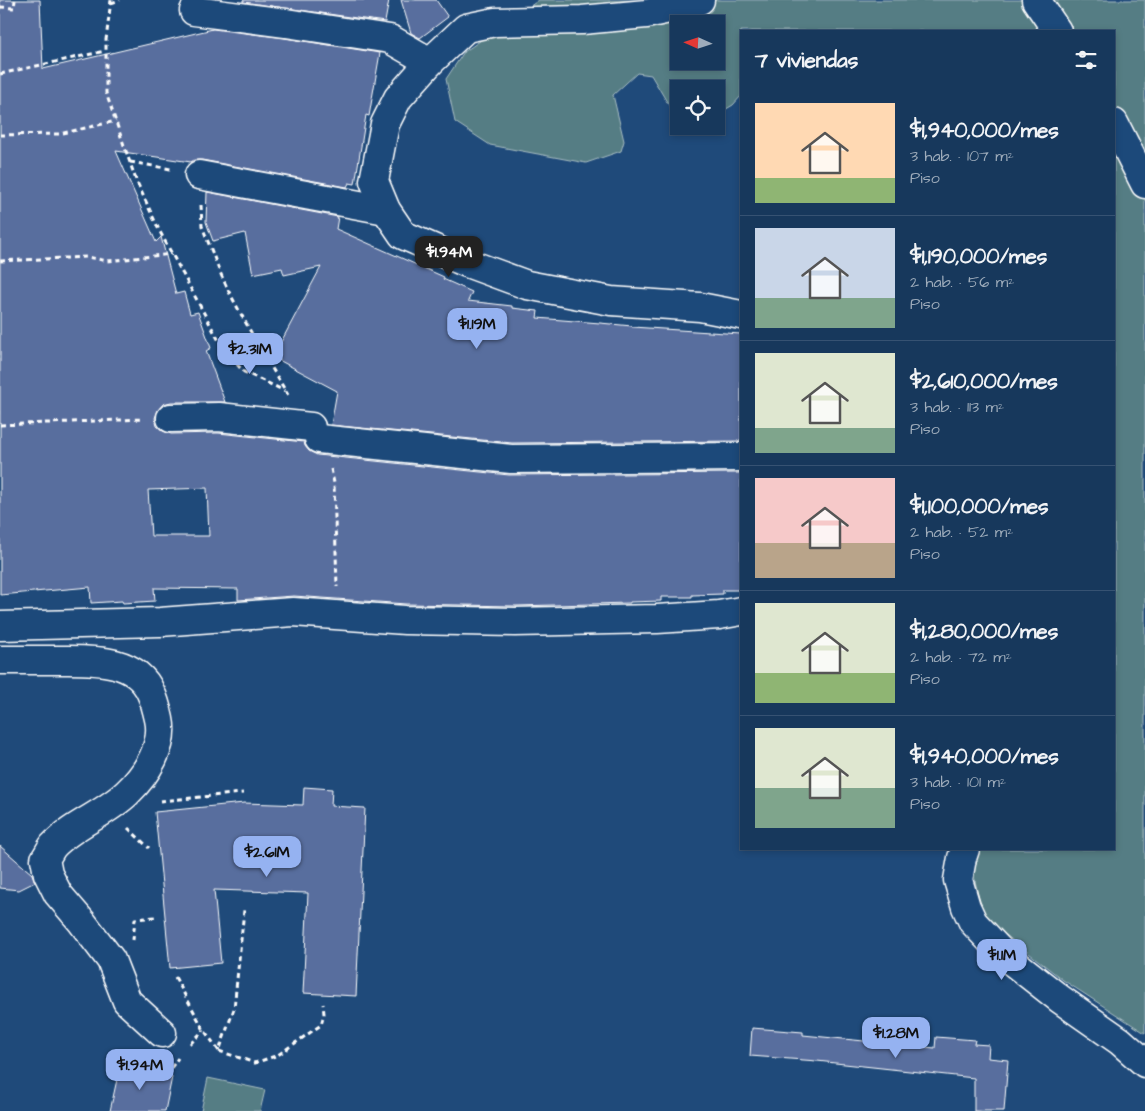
<!DOCTYPE html>
<html lang="es">
<head>
<meta charset="utf-8">
<style>
  :root { --surface:#17385c; --page:#203f62; --text:#f1f3f6; --muted:#9eacbb; --line:#365272; --accent:#95b2f1 }
  body { margin:0; font-family:"Architects Daughter",sans-serif; background:var(--page); color:var(--text); height:100vh; display:flex; flex-direction:column; font-size:19px; white-space:nowrap }
  * { box-sizing:border-box; margin:0 }
  p { font-size:16px; color:var(--muted) }
  .icon { flex:none; width:28px; height:28px; fill:none; stroke:currentColor; stroke-width:2; stroke-linecap:round; stroke-linejoin:round }
  .map { position:relative; flex:1; overflow:hidden }
  .details { position:absolute; left:740px; top:30px; width:375px; height:820px; display:flex; flex-direction:column; background:var(--surface); border-radius:0px; box-shadow:0 2px 8px #0003,0 0 0 1px var(--line) }
  .details>* { flex:none }
  .needle { width:32px; rotate:273deg }
  .fabs { position:absolute; left:670px; top:15px; display:grid; gap:10px }
  .fabs a { display:grid; place-items:center; width:55px; height:55px; border-radius:0px; background:var(--surface); box-shadow:0 2px 8px #0003,0 0 0 1px var(--line); font-size:25px }
  .price { position:absolute; translate:-50% -42px; padding:0 11px; border-radius:10px; background:var(--accent); color:#111; font-size:16px; line-height:32px; filter:drop-shadow(0 1px 2px #0008) }
  .price::after { content:''; position:absolute; left:50%; top:30px; width:15px; height:11px; margin-left:-8px; background:inherit; clip-path:polygon(0 0,100% 0,50% 100%) }
  .price.active { background:#222; color:#fff }
  ul { padding:0; list-style:none }
  li { display:flex; align-items:center; gap:15px; height:125px; padding:0 15px }
  li+li { border-top:1px solid var(--line) }
  li span { display:grid; place-items:center; flex:none; width:140px; height:100px; border-radius:0px; color:#555 }
  li>.icon { margin-inline-start:auto }
  span .icon { width:60px; height:60px; fill:#fffc; stroke-width:1 }
  li b { font-size:21px }
  h2 { display:flex; justify-content:space-between; align-items:center; height:60px; padding:0 15px; font-size:21px }
  .map>svg:first-child { display:block }
</style>
</head>
<body>
<div class="map">
<svg width="1145" height="1111" viewBox="0 0 1145 1111">
  <rect width="100%" height="100%" fill="#1f4a7a"/>
  <filter id="ink" filterUnits="userSpaceOnUse"><feTurbulence type="fractalNoise" baseFrequency=".02" numOctaves="2"/><feDisplacementMap in="SourceGraphic" scale="10" xChannelSelector="R" yChannelSelector="G"/><feConvolveMatrix kernelMatrix="1 2 1 2 8 2 1 2 1" color-interpolation-filters="sRGB"/></filter>
  <g filter="url(#ink)">
    <g fill="#547d84" stroke="#aabec2" fill-rule="evenodd">
      <path d="M539,0H1145V1033L1063,980L982,916L972,865L978,849H1114V31H741V96L733,105L716,115V89H679V115L673,112L651,75L637,73L613,95L624,141L621,151L586,163L490,145L455,122L446,79L464,52ZM679,24H716V61H679Z"/>
      <polygon points="208,1078 265,1090 260,1111 201,1111"/>
    </g>
    <g fill="#596e9e" stroke="#fff" fill-rule="evenodd">
      <path d="M0,0H40L43,69L213,29L284,38L380,53L369,116L366,115L355,184L349,183L347,187L202,160H194L191,162L116,151L156,242L161,237L176,294L184,292L190,314L198,312L211,348L206,351L225,402H171L163,404L158,410L155,418L157,426L163,431L171,434L218,433L304,442L305,446L309,451L317,455L509,475L741,473V590H723V594L692,595V597H661V601L630,602V603L515,606L406,604L294,596L238,600V589L154,588L155,601L123,603L122,601L91,603L90,587L0,595ZM207,488L209,536H151L148,490Z"/>
      <polygon points="243,0 389,0 385,22 243,2"/>
      <polygon points="401,0 436,0 448,17 420,38 411,33"/>
      <polygon points="207,192 338,217 336,229 444,277 443,279 472,292 468,301 512,306 512,308 538,311 537,318 600,323 632,326 632,327 741,334 741,441 512,443 331,425 337,391 273,357 321,267 284,275 282,268 253,274 245,233 213,241 206,222"/>
      <polygon points="304,787 332,789 331,806 365,808 356,996 303,993 308,893 214,890 221,963 170,968 155,812 244,803 303,805"/>
      <polygon points="0,846 32,874 35,882 19,890 0,888"/>
      <polygon points="752,1028 803,1032 803,1035 935,1048 936,1037 975,1040 974,1044 989,1045 988,1058 1008,1060 1004,1111 974,1111 974,1078 817,1061 750,1056"/>
      <polygon points="120,1066 172,1077 165,1111 110,1111"/>
    </g>
    <g fill="none" stroke-linecap="round" stroke-linejoin="round">
      <g stroke="#fff" stroke-width="31">
        <g id="street">
          <polyline points="700,0 692,4 646,14 582,20 495,22 466,28 430,62 398,98 385,124 374,181 386,210 403,235 467,263 527,285 611,301 700,307 741,315"/>
          <polyline points="1036,0 1057,31"/>
          <polyline points="194,11 286,23 390,39 430,62"/>
          <polyline points="1114,123 1145,184"/>
          <polyline points="199,175 386,210"/>
          <polyline points="171,418 219,417 311,427"/>
          <polyline points="319,439 511,459 741,457"/>
          <polyline points="0,626 160,622 293,612 405,620 515,622 657,619 719,615 741,611"/>
          <path d="M0,660C20,660 41,660 61,660C93,660 136,658 151,693C155,701 157,710 159,719C165,746 146,775 127,793C105,814 74,824 53,846C50,850 48,855 45,859L48,874L58,894L82,922L111,960L127,1001L162,1033"/>
          <polyline points="965,849 962,858 958,880 966,907 973,922 1004,955 1060,999 1120,1041 1145,1063"/>
        </g>
      </g>
      <g stroke="#fff" stroke-width="3" stroke-dasharray="5 4" stroke-linecap="butt">
        <polyline points="111,0 106,40 106,93 136,180 159,230 224,350 244,372 285,391"/>
        <polyline points="111,3 120,0"/>
        <polyline points="0,7 14,8 15,0"/>
        <polyline points="0,74 105,51"/>
        <polyline points="0,135 59,134 116,121"/>
        <polyline points="130,162 171,169"/>
        <polyline points="201,205 202,226 219,270 229,292 258,345 288,395"/>
        <polyline points="0,261 87,257 107,261 172,254"/>
        <polyline points="0,425 143,419"/>
        <polyline points="331,469 334,483 337,587"/>
        <polyline points="160,801 243,793"/>
        <polyline points="128,828 149,848"/>
        <polyline points="133,940 135,919 155,917"/>
        <polyline points="175,977 204,1030 219,1051 234,1009 244,910"/>
        <polyline points="190,1044 204,1030"/>
        <polyline points="219,1051 255,1063 278,1055 321,1025 324,1014 323,1004"/>
        <polyline points="171,1068 178,1058"/>
      </g>
      <use href="#street" stroke="#1f4a7a" stroke-width="28"/>
    </g>
  </g>
</svg>
<div class="fabs">
<a><svg class="needle" viewBox="-14 -14 28 28"><path d="M0-13l5 13h-10z" fill="#e53935"/><path d="M0 13l5-13h-10z" fill="#9eacbb"/></svg></a>
<a><svg class="icon" aria-label="locate" viewBox="0 0 24 24"><circle cx="12" cy="12" r="6"/><path d="M12 2v4M12 18v4M2 12h4M18 12h4"/></svg></a>
</div>
<b class="price active" style="left:449px;top:278px">$1.94M</b>
<b class="price" style="left:477px;top:350px">$1.19M</b>
<b class="price" style="left:250px;top:375px">$2.31M</b>
<b class="price" style="left:267px;top:878px">$2.61M</b>
<b class="price" style="left:1002px;top:981px">$1.1M</b>
<b class="price" style="left:896px;top:1059px">$1.28M</b>
<b class="price" style="left:140px;top:1091px">$1.94M</b>
<section class="details">
<h2>7 viviendas<svg class="icon" aria-label="filters" viewBox="0 0 24 24"><path d="M4 7h16M4 17h16"/><circle cx="9" cy="7" r="2"/><circle cx="15" cy="17" r="2"/></svg></h2>
<ul>
<li><span style="background:linear-gradient(#ffd9b3 75%,#8fb573 0)"><svg class="icon" aria-label="home" viewBox="0 0 24 24"><path d="M3 11l9-7 9 7M6 9v11h12V9"/></svg></span><div><b>$1,940,000/mes</b><p>3 hab. · 107 m²</p><p>Piso</p></div></li>
<li><span style="background:linear-gradient(#c9d6e8 70%,#7fa58c 0)"><svg class="icon" aria-label="home" viewBox="0 0 24 24"><path d="M3 11l9-7 9 7M6 9v11h12V9"/></svg></span><div><b>$1,190,000/mes</b><p>2 hab. · 56 m²</p><p>Piso</p></div></li>
<li><span style="background:linear-gradient(#dfe7d0 75%,#7fa58c 0)"><svg class="icon" aria-label="home" viewBox="0 0 24 24"><path d="M3 11l9-7 9 7M6 9v11h12V9"/></svg></span><div><b>$2,610,000/mes</b><p>3 hab. · 113 m²</p><p>Piso</p></div></li>
<li><span style="background:linear-gradient(#f6c9c9 65%,#b9a48a 0)"><svg class="icon" aria-label="home" viewBox="0 0 24 24"><path d="M3 11l9-7 9 7M6 9v11h12V9"/></svg></span><div><b>$1,100,000/mes</b><p>2 hab. · 52 m²</p><p>Piso</p></div></li>
<li><span style="background:linear-gradient(#dfe7d0 70%,#8fb573 0)"><svg class="icon" aria-label="home" viewBox="0 0 24 24"><path d="M3 11l9-7 9 7M6 9v11h12V9"/></svg></span><div><b>$1,280,000/mes</b><p>2 hab. · 72 m²</p><p>Piso</p></div></li>
<li><span style="background:linear-gradient(#dfe7d0 60%,#7fa58c 0)"><svg class="icon" aria-label="home" viewBox="0 0 24 24"><path d="M3 11l9-7 9 7M6 9v11h12V9"/></svg></span><div><b>$1,940,000/mes</b><p>3 hab. · 101 m²</p><p>Piso</p></div></li>
</ul>
</section>
</div>
</body>
</html>
